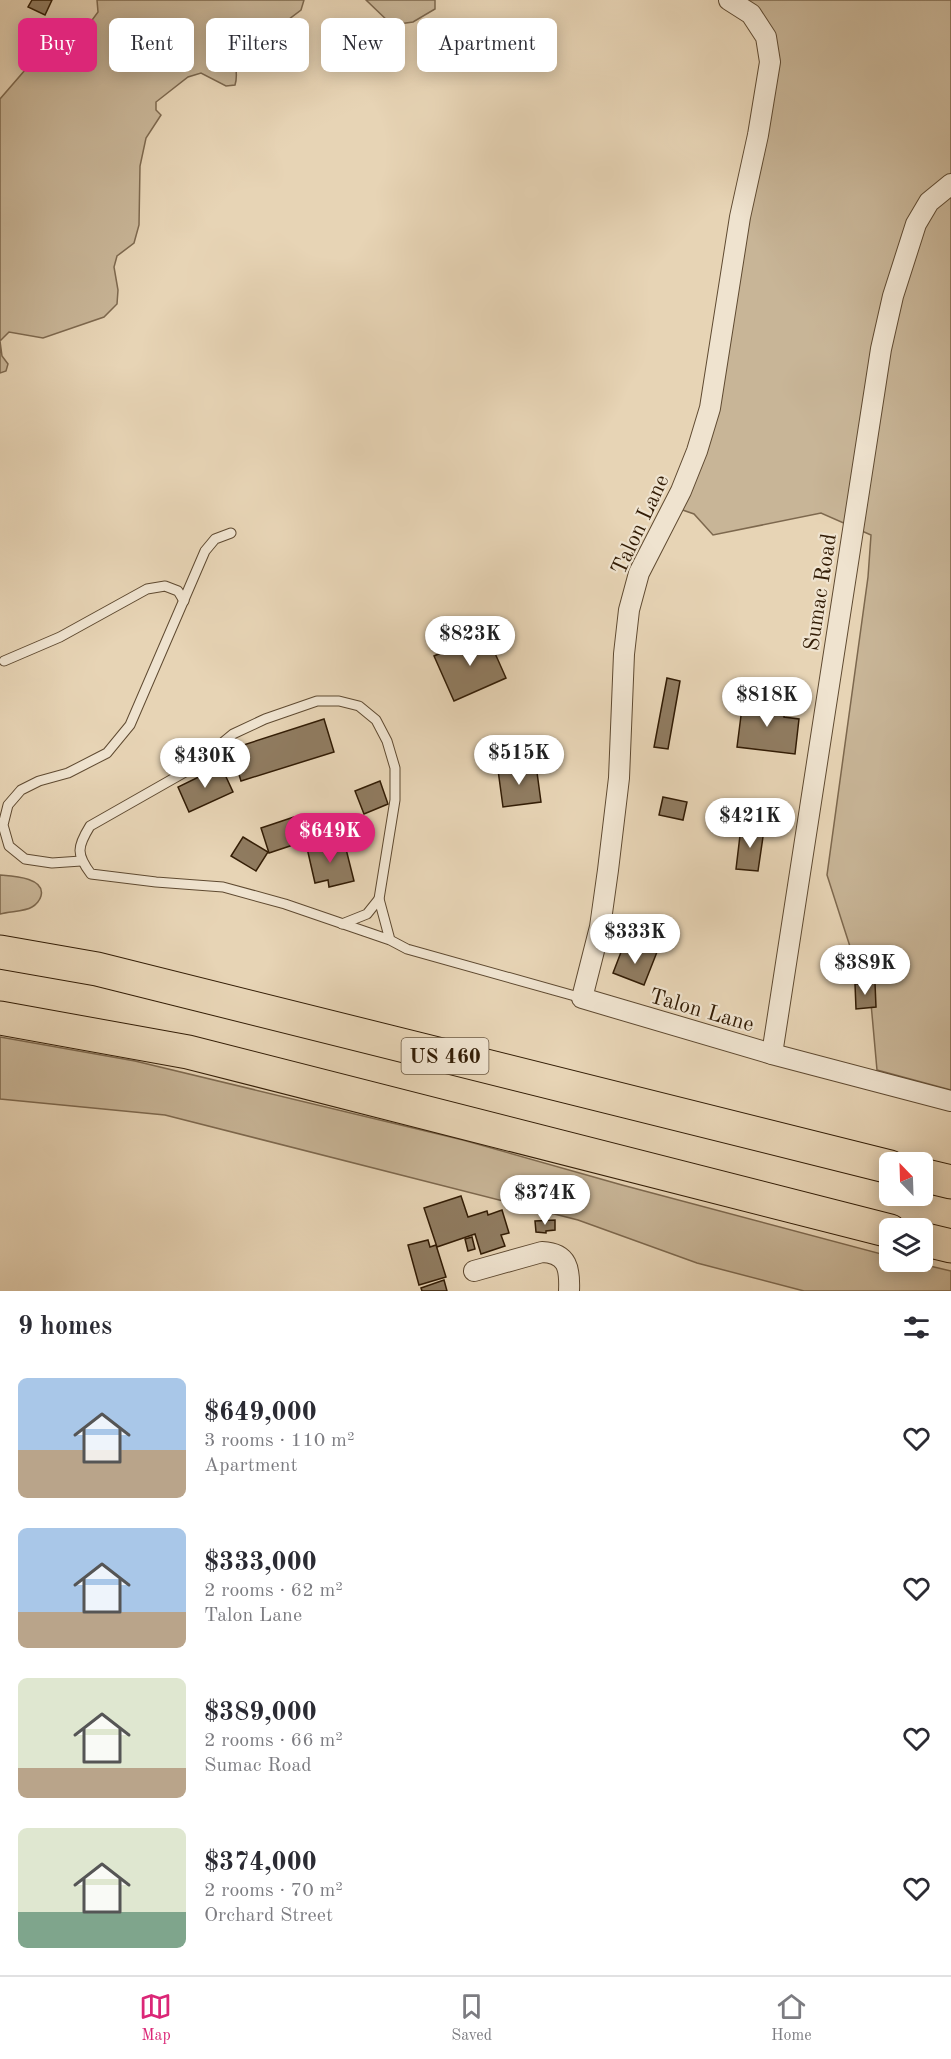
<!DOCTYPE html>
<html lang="en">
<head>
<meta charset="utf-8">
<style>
  :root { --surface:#fff; --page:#f2f2f3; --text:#2b2b33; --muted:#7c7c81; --line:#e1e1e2; --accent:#db2777 }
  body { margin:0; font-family:"Old Standard TT",serif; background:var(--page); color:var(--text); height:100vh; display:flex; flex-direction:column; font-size:22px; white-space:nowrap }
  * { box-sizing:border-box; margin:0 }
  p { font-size:20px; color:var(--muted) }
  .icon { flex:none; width:33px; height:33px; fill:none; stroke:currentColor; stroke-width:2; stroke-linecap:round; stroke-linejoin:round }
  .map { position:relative; height:1291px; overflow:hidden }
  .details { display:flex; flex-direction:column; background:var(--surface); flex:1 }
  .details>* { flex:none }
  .top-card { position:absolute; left:18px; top:18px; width:600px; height:54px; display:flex; gap:12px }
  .needle { width:39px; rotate:337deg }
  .tools { position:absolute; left:879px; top:1152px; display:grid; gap:12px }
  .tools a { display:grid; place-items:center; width:54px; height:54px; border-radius:9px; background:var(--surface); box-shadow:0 3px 15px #0003; font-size:30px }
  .price { position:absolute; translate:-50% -51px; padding:0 14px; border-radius:21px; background:#fff; color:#222; font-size:20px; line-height:39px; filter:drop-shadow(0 2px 3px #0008) }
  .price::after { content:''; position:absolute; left:50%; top:36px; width:18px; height:14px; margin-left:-9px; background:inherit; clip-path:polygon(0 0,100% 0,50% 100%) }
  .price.selected { background:var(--accent); color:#fff }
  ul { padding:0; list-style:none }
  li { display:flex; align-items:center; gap:18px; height:150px; padding:0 18px }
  li span { display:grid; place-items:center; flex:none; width:168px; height:120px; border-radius:9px; color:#555 }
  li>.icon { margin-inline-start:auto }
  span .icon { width:72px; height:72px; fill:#fffc; stroke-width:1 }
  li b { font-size:26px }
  h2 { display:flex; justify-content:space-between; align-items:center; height:72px; padding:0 18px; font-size:26px }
  .pill { padding:0 21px; border-radius:9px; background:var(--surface); box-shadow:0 3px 15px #0003; font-size:21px; line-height:54px }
  .pill.selected { background:var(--accent); color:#fff }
  .menu { display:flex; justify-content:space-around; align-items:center; height:84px; border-top:2px solid var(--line); background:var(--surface); font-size:16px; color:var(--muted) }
  .menu a { display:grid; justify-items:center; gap:3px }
  .menu .selected { color:var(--accent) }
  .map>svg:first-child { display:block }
</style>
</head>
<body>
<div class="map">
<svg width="951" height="1291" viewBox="0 0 951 1291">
  <rect width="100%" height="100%" fill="#e7d4b5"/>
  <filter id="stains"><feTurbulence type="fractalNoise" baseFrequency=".00333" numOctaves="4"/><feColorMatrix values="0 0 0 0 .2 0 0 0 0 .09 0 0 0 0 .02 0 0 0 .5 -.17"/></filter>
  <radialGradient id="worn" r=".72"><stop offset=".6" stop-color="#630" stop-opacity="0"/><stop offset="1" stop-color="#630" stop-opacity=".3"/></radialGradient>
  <g fill="#c8b597" stroke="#7d684e" stroke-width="1.5">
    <path d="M97,0H304L301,10L288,20L286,34L287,43C260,63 259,31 234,50C234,62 239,73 235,85L226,86L201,73L188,77L156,102V110L161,115L146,138L140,166L139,225L134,243L117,256L114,267L118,290L117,304L104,317L43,338L9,332L0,341L2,356L8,364L6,371L0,373V99L32,62L51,58L67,37L87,27L98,12Z"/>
    <polygon points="366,0 435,0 435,9 413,22 392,25"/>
    <polygon points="742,0 951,0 951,1090 877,1070 868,970 854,959 827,875 868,577 871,535 821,513 713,535 694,514 677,508 700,458 776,60"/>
    <path d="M0,875C11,876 46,877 41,896C40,900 36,905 32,907C24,912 10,911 0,914Z"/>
    <polygon points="0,1037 135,1061 463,1140 622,1185 889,1256 890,1262 913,1262 951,1271 951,1291 804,1291 697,1263 578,1220 165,1115 0,1099"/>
  </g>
  <g fill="#907c61" stroke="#321c05" stroke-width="1.5">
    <polygon points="32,0 52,0 45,15 28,7"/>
    <polygon points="486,633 506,678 454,701 434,656"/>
    <polygon points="667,678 680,681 668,749 654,747"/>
    <polygon points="743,700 785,705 784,717 799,719 795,754 737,747"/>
    <polygon points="324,719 334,752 241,781 231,749"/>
    <polygon points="536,765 541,802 503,807 498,770"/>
    <polygon points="221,766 233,792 189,812 178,787"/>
    <polygon points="380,781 388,804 364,814 355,791"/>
    <polygon points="663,797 687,802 683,820 659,815"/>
    <polygon points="294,817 302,842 269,853 261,828"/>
    <polygon points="741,827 764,830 758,871 736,869"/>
    <polygon points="243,837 268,852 256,871 231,856"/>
    <polygon points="338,841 340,851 346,849 354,881 329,887 328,880 315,883 307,848"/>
    <polygon points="643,946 657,952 644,985 613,973 623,947 640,954"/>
    <polygon points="875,983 876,1007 856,1009 855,984"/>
    <polygon points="461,1196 468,1217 487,1211 488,1215 502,1210 509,1233 501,1235 505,1246 481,1254 475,1234 437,1247 424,1208"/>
    <polygon points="555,1220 555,1230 546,1231 546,1233 536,1232 535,1221"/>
    <polygon points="472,1237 475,1249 468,1251 465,1239"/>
    <polygon points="428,1240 430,1247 436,1245 446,1277 419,1285 408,1245"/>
    <polygon points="444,1280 447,1291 422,1291 421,1288"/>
  </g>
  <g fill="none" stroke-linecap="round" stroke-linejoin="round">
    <g stroke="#5f4a31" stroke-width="11">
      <g id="lane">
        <polyline points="4,661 60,637 147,589 165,586 178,591 184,601"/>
        <polyline points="81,861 52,863 25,859 9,846 3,825 8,805 21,790 39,781 68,773 107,753 130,725 205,551 215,539 231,533"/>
        <polyline points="342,924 367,914 379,899"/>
        <path d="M390,940L379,899L395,800V768L387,741L376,720L359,706L339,701H317L265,719L233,734L192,768L90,826C77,847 76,854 91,874L156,882L223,887L285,904L390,940L407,949L582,998"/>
      </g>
    </g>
    <g stroke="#5f4a31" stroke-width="22">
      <g id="street">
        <polyline points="729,0 751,14 766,37 770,62 758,135 740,217 710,408 697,451 681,491 639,573 629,610 624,654 619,778 608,870 600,927 582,998 772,1054 951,1101"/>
        <polyline points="772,1054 881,349 893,296 916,224 929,202 951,184"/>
        <path d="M474,1271L542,1252C568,1253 570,1269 569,1291"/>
      </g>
    </g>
    <g stroke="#321c05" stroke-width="35">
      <g id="highway">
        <polyline points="0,952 97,969 890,1167"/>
        <polyline points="0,1018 188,1052 890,1231"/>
        <polyline points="922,1175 951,1182"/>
        <polyline points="922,1239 951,1246"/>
      </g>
    </g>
    <use href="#lane" stroke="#efe3cf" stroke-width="9"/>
    <use href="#street" stroke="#efe3cf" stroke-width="20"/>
    <use href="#highway" stroke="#e7d4b5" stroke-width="33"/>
  </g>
  <g text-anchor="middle" stroke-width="4.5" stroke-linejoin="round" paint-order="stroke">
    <rect fill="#efe3cf" stroke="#6b5842" stroke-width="1.5" x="401.5" y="1038" width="87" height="36" rx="4.5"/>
    <g font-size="21" font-weight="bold" fill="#321c05">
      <text x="445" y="1063">US 460</text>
    </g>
    <g font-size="22" fill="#321c05" stroke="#efe3cf">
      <text transform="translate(639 524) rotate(-65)" y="8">Talon Lane</text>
      <text transform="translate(819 592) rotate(-81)" y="8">Sumac Road</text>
      <text transform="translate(702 1009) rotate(16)" y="8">Talon Lane</text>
    </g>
  </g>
  <rect width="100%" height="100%" filter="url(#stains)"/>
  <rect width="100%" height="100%" fill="url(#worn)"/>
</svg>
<div class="tools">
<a><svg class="needle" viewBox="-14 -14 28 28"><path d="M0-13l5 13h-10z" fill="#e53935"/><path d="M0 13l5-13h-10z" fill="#7c7c81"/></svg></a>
<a><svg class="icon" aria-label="layers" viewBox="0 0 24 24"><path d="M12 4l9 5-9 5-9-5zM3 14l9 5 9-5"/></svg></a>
</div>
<b class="price" style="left:470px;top:667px">$823K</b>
<b class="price" style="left:767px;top:728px">$818K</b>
<b class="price" style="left:519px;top:786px">$515K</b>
<b class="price" style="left:205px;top:789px">$430K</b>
<b class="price" style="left:750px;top:849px">$421K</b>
<b class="price selected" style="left:330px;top:864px">$649K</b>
<b class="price" style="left:635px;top:965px">$333K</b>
<b class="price" style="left:865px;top:996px">$389K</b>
<b class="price" style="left:545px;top:1226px">$374K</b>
<div class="top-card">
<a class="pill selected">Buy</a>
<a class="pill">Rent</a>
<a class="pill">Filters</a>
<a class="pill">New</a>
<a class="pill">Apartment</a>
</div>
</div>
<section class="details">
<h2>9 homes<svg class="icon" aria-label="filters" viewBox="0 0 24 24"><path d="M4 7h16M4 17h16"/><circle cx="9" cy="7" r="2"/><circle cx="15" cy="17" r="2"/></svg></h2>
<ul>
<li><span style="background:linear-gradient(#a9c7e8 60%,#b9a48a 0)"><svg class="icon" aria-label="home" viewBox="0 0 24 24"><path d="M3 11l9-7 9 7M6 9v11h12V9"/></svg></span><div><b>$649,000</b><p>3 rooms · 110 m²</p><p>Apartment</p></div><svg class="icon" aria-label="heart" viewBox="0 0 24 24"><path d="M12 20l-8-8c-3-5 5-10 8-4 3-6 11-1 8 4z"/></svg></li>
<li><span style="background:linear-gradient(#a9c7e8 70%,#b9a48a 0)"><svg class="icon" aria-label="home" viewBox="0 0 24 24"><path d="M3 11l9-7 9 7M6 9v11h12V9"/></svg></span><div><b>$333,000</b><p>2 rooms · 62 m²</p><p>Talon Lane</p></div><svg class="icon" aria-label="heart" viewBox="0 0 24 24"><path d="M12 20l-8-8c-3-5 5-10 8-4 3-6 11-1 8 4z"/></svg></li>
<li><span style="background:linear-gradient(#dfe7d0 75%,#b9a48a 0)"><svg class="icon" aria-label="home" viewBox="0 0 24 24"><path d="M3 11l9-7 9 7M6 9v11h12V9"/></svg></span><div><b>$389,000</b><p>2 rooms · 66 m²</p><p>Sumac Road</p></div><svg class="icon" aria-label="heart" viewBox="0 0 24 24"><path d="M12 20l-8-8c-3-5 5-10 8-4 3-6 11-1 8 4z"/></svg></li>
<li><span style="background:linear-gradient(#dfe7d0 70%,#7fa58c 0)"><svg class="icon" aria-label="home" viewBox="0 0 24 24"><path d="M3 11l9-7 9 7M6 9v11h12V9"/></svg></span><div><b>$374,000</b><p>2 rooms · 70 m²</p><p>Orchard Street</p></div><svg class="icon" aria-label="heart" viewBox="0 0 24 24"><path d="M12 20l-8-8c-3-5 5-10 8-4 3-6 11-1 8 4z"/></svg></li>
</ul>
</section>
<nav class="menu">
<a class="selected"><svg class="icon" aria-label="map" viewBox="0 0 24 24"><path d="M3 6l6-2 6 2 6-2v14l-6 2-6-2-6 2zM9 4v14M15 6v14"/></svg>Map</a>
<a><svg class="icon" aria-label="saved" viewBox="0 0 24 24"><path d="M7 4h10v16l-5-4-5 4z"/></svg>Saved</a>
<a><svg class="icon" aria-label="home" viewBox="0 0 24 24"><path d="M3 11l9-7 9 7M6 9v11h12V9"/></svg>Home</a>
</nav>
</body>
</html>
